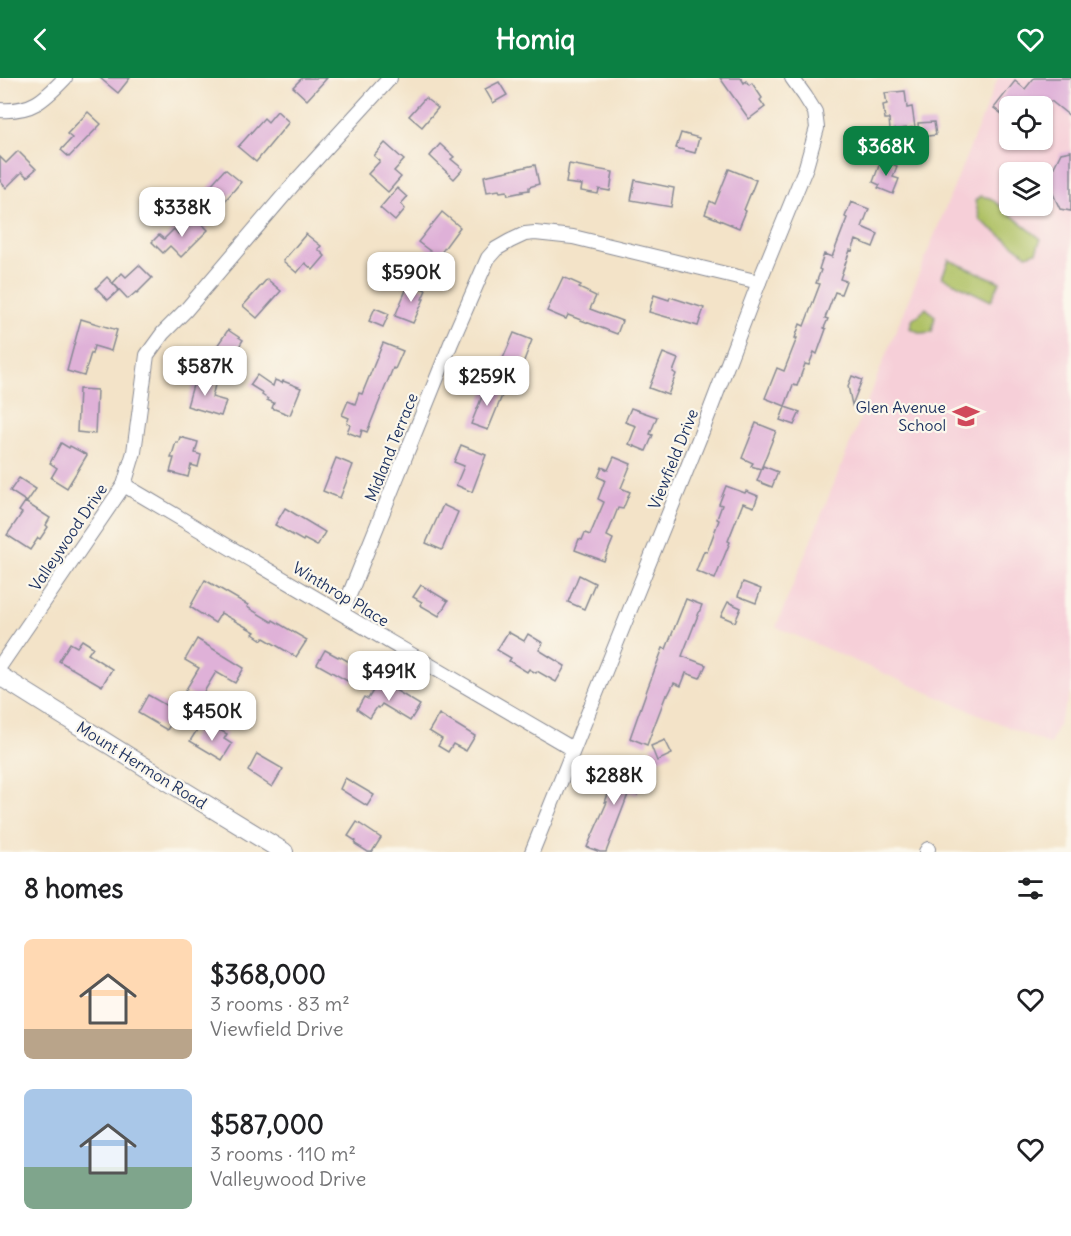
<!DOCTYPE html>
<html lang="en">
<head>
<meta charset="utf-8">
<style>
  :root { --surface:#fff; --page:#f6f6f6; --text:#202124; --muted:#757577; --accent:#0b8043 }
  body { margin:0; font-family:Delius,sans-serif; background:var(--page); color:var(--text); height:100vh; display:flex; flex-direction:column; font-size:22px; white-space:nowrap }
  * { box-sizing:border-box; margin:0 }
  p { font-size:20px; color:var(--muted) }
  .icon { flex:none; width:33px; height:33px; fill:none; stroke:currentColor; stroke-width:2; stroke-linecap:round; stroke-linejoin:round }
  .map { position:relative; height:774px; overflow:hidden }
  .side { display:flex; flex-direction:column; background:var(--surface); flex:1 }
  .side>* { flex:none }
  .fabs { position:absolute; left:999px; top:18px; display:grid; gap:12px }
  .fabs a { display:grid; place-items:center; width:54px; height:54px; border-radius:9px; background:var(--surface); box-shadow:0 2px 4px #0004; font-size:30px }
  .price { position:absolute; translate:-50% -51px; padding:0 14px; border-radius:12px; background:#fff; color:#222; font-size:20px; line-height:39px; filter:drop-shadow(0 2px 3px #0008) }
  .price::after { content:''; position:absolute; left:50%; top:36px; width:18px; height:14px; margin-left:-9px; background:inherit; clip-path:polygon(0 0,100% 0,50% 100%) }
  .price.active { background:var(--accent); color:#fff }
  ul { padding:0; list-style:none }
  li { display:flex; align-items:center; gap:18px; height:150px; padding:0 24px }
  li span { display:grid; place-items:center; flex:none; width:168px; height:120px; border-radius:9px; color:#555 }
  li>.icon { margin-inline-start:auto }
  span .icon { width:72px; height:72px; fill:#fffc; stroke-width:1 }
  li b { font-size:26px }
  h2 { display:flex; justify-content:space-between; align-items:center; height:72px; padding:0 24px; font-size:26px }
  header { display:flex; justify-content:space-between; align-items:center; height:78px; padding:0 24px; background:var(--accent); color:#fff; font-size:27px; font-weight:800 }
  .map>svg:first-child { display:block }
</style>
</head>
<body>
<header><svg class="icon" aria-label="back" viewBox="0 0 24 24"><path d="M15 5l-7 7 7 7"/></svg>Homiq<svg class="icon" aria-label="heart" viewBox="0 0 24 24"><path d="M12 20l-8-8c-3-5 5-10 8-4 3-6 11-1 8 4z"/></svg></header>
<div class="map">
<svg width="1071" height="774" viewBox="0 0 1071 774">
  <rect width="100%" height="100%" fill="#fbf7ec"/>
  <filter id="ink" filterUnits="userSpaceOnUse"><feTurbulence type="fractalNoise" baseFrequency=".0167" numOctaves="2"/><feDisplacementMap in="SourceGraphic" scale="12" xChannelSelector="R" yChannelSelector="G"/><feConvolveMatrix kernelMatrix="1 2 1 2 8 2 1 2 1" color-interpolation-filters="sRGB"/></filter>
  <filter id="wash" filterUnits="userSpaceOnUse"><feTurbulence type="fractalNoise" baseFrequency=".008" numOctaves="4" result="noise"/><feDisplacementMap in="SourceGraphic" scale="24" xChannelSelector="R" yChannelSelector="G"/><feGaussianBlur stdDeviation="1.35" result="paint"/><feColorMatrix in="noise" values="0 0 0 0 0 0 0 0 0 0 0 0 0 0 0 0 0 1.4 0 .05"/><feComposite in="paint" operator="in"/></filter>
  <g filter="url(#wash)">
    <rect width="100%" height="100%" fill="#f3e3c8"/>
    <path fill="#f6cfd8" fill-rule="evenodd" d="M998,0H1071V614L1050,667L776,549ZM1010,28H1042V62H1010ZM1010,94H1042V128H1010Z"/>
    <g fill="#afc165" stroke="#657862" stroke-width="1.5">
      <polygon points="980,118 990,120 1041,161 1036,174 1027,177 980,142 975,123"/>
      <polygon points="949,182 1000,204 991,223 942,199"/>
      <polygon points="926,230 935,238 932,254 921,255 910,250 913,240 919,237"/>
    </g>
    <g id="blocks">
      <g fill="#dfb1d8">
        <polygon points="100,0 130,0 118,15"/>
        <polygon points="302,0 327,0 307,22 293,9"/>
        <polygon points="720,0 741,0 744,5 746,3 749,7 752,5 762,20 760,22 765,29 749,41"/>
        <polygon points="1034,0 1071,0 1071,39 1051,23 1047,28 1010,28 1010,42 994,30 1015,3 1025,11"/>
        <polygon points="499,4 507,17 493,25 485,11"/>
        <polygon points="905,13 907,30 912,29 915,49 890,52 889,41 885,41 883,27 887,26 885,15"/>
        <polygon points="425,20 438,30 422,49 409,38"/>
        <polygon points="277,33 289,44 256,84 238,69 264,40 268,44"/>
        <polygon points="88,34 101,46 69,79 61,72 72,60 67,56"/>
        <polygon points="934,44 936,57 919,59 918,45"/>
        <polygon points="681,55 699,60 695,75 676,70"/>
        <polygon points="385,65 404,82 394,93 401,99 388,114 368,96 380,83 374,78"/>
        <polygon points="440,66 454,79 451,81 463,91 454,101 430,78"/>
        <polygon points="18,73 36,91 27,99 22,94 6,110 0,103 0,79 6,85"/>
        <polygon points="1071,73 1071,133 1060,131 1047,103 1061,75"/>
        <polygon points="881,82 897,88 893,99 899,101 893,116 878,110 880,107 873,104"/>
        <polygon points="569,86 613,94 610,113 599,111 598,116 581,113 582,107 566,105"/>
        <polygon points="535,87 539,106 529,109 529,112 522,113 523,114 508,117 507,113 500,114 499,112 487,114 484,98"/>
        <polygon points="225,91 241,104 218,131 202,117"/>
        <polygon points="729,91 756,102 744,132 746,133 739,150 705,136 710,123 715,126"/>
        <polygon points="635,102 674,110 671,129 631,122"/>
        <polygon points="397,110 407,119 401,126 405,131 395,143 380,130"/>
        <polygon points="851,124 869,131 862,149 878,156 873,169 856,162 852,173 850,172 840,201 846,203 841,216 835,214 825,240 828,241 824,250 826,251 817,276 814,274 809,287 805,286 797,308 793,307 785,328 765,320 777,290 784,293 797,260 795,260 800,246 804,248 820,206 816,205 821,192 819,191 824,176 832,179 847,140 845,139"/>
        <polygon points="442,134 460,149 438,179 418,164"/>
        <polygon points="195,139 208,152 181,179 170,168 163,175 152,164 159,157 164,161 174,151 178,156"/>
        <polygon points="306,156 321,168 318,171 325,178 313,192 305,185 297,195 283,183"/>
        <polygon points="139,187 152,200 137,215 136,214 128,221 113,205 122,195 126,199"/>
        <polygon points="107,199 119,212 108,222 96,210"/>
        <polygon points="563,199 581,207 579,210 596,218 590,231 622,243 617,256 568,237 566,241 547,233"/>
        <polygon points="267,201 281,213 257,240 243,228"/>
        <polygon points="409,205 426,212 422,221 424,221 413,245 395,238"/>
        <polygon points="654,217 669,222 670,219 704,230 698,248 649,234"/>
        <polygon points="375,230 389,236 383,249 369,243"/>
        <polygon points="81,241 117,252 111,273 94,268 92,276 91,275 84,298 67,293"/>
        <polygon points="228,252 243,262 236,273 240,276 235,285 230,282 225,291 208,281"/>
        <polygon points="514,255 532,262 520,293 501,285"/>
        <polygon points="383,265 403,273 395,291 393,290 367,354 362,352 360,359 347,354 350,347 347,345 349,340 342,337 348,323 355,326 359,315 362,316"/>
        <polygon points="663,275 678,281 673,294 676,296 668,317 649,310"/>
        <polygon points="196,297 216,303 212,319 226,323 221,338 187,328"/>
        <polygon points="257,297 273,308 275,302 282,305 283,303 301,310 290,337 272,330 274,325 267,322 268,321 262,317 263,315 250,307"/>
        <polygon points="852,298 862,302 852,327 848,308"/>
        <polygon points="487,306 504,313 488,352 471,346"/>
        <polygon points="79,311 97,312 95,356 77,354"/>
        <polygon points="785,329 800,334 794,347 780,342"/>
        <polygon points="631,330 657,339 650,356 653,357 646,373 629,366 636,348 625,344"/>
        <polygon points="756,345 776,353 761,391 751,388 753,385 742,380"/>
        <polygon points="180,359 198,364 195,375 201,377 198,389 191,387 188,399 170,394 174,380 171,380 176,364 178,365"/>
        <polygon points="61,365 69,370 70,368 87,377 67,410 51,400 57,390 50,385"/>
        <polygon points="461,367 486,377 472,414 456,407 464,388 454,384"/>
        <polygon points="614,379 631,386 621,410 630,414 623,431 618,430 607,458 613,461 604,483 575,472 579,461 582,462 585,455 590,457 604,424 598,421 605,402 598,399 602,389 608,392"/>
        <polygon points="336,380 353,387 340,420 323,413"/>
        <polygon points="763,388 778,394 772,409 757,403"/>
        <polygon points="19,400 36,411 27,424 10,413"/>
        <polygon points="726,408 745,415 746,413 758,418 754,429 743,425 728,463 730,464 715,501 696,493 704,473 707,474 719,442 717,441 722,427 719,426"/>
        <polygon points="25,424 50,440 46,447 48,449 40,461 38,460 30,472 7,457 22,435 19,433"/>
        <polygon points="443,427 458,434 442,472 426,465"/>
        <polygon points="285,430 325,454 317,468 304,461 303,463 275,447"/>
        <polygon points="579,497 595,505 584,531 568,524"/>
        <polygon points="205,502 248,527 247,529 272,544 273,542 307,562 296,579 264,560 262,562 253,556 255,554 221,535 215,545 190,529"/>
        <polygon points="743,504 761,511 756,525 738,518"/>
        <polygon points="421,507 448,523 439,538 420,527 422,524 413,519"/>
        <polygon points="686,521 702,527 682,578 706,587 700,600 686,595 681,608 674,605 668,617 666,617 647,667 630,660 648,609 663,570 666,571"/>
        <polygon points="728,524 741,530 735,544 721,538"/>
        <polygon points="508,554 524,563 528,556 543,565 539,572 565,588 556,604 537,593 536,595 529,591 527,594 509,583 511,580 497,572"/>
        <polygon points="197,561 244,590 235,605 216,594 199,622 185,613 199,590 185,582"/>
        <polygon points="82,562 93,569 88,576 112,591 102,608 59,583 70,565 77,569"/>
        <polygon points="325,572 338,579 339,578 360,590 351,605 317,586"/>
        <polygon points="378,604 391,612 392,610 420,627 410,643 382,626 379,630 377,629 370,640 357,631 364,619 368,621"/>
        <polygon points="148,617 178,634 167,652 138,635"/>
        <polygon points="439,636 475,658 466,673 453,666 448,674 438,668 442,661 429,653"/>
        <polygon points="200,647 211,654 214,649 227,656 224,661 232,666 222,682 190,663"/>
        <polygon points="665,662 672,676 657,683 651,668"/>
        <polygon points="257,676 283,691 272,709 248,693"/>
        <polygon points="621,682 638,689 633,704 641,707 637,717 629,714 606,774 600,774 587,769 607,724 605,724"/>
        <polygon points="345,700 374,717 367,728 340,711"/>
        <polygon points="357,744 381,760 372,774 368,774 355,766 356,763 348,758"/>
      </g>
    </g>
  </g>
  <g filter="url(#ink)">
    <use href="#blocks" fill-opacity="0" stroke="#878993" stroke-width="1.5"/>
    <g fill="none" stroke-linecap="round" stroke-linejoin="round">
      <g stroke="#878993" stroke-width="16">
        <g id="minor">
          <path d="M0,32C32,34 44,22 65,0"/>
          <path d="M124,407C273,495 423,584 573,671"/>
          <polyline points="342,535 451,265 488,180 496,171 510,163 525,156 535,155 573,159 759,204"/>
          <polyline points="0,588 124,407 134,374 147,277 163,255 186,232 297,102 390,0"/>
          <polyline points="532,774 701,356 759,204 806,89 817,50 815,34 805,18 792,0"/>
          <polyline points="926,774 928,771"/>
        </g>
      </g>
      <g stroke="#878993" stroke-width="20">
        <polyline id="secondary" points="0,598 166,702 284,774"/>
      </g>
      <use href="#minor" stroke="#fff" stroke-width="14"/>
      <use href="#secondary" stroke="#fff" stroke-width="18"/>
    </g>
  </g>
  <defs>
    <g id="school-bare" transform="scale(2.07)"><path d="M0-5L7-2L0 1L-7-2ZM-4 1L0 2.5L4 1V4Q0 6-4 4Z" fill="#d1495b" stroke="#fbf7ec" stroke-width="2.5" paint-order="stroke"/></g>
  </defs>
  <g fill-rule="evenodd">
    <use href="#school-bare" x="966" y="338"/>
  </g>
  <g text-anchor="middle" stroke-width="4.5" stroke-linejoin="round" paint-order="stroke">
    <g font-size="16" fill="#1b2f5e" stroke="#fbf7ec" text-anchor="end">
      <text x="946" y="335">Glen Avenue<tspan x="946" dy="18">School</tspan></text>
    </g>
    <g font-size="16" fill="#1b2f5e" stroke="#fbf7ec">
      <text transform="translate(391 369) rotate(-68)" y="6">Midland Terrace</text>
      <text transform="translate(673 381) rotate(-68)" y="6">Viewfield Drive</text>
      <text transform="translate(68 459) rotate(-56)" y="6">Valleywood Drive</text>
      <text transform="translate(341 516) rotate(31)" y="6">Winthrop Place</text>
      <text transform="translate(142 687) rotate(32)" y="6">Mount Hermon Road</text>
    </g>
  </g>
</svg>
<div class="fabs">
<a><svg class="icon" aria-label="locate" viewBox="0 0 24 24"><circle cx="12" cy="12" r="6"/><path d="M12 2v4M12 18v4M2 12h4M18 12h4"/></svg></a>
<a><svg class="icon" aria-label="layers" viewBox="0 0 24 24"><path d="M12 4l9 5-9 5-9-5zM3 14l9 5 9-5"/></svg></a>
</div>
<b class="price active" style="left:886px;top:99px">$368K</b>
<b class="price" style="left:182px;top:160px">$338K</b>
<b class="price" style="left:411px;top:225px">$590K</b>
<b class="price" style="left:205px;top:319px">$587K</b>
<b class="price" style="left:487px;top:329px">$259K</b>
<b class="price" style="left:389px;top:624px">$491K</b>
<b class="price" style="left:212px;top:664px">$450K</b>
<b class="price" style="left:614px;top:728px">$288K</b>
</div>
<section class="side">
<h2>8 homes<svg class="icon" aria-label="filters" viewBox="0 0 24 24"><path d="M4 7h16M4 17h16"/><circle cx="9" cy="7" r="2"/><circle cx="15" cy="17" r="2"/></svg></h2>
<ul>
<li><span style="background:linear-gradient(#ffd9b3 75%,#b9a48a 0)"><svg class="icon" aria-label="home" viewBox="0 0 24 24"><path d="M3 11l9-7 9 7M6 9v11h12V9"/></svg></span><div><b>$368,000</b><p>3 rooms · 83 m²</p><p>Viewfield Drive</p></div><svg class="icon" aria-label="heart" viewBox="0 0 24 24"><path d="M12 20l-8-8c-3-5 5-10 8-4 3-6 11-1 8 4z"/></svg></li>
<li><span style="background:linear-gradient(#a9c7e8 65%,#7fa58c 0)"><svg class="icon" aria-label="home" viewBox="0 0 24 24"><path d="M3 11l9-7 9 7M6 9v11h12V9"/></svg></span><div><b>$587,000</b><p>3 rooms · 110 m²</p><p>Valleywood Drive</p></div><svg class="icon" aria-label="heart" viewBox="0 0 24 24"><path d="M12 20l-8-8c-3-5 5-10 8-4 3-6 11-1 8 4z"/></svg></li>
</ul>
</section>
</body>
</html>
